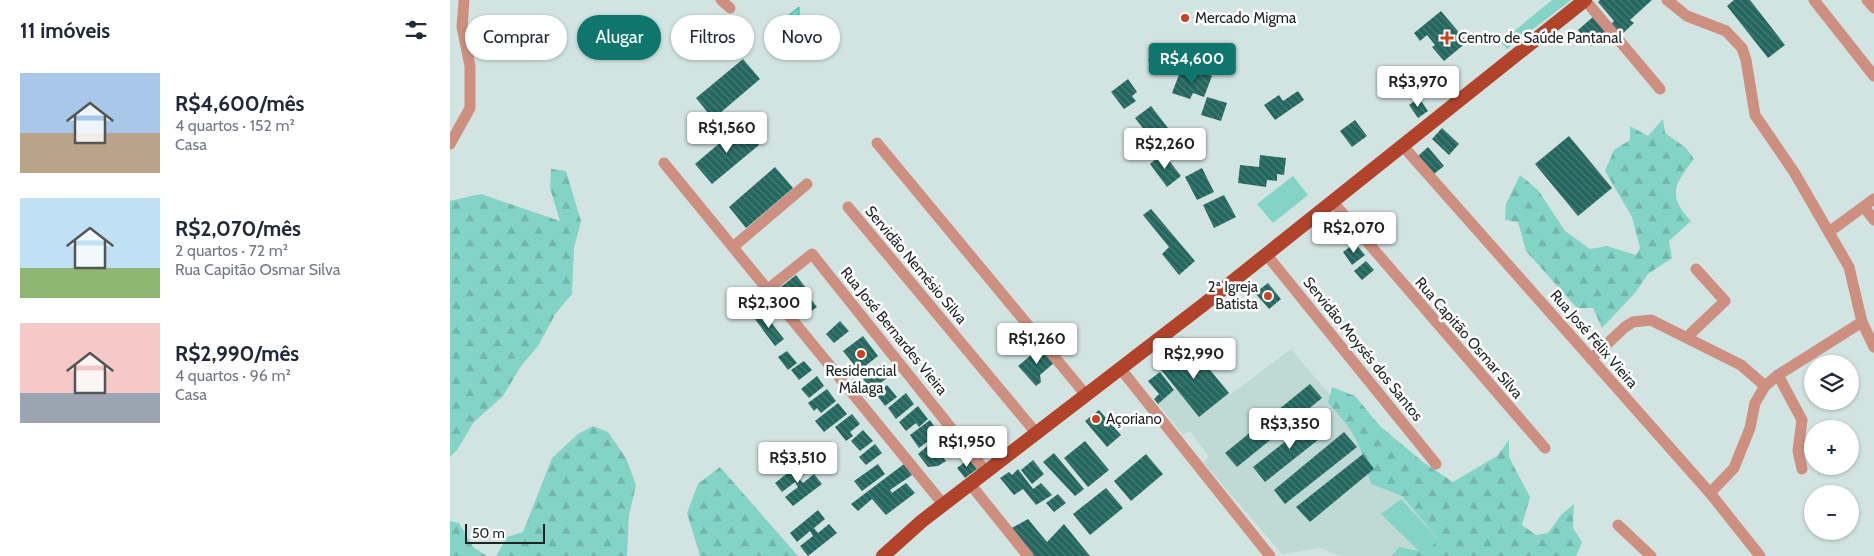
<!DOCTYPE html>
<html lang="pt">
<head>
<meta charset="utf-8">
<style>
  :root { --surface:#fff; --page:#f2f2f3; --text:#1f2937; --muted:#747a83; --accent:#0f766e }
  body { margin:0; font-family:Cabin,sans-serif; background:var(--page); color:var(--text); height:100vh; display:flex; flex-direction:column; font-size:19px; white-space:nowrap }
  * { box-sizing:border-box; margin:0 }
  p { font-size:16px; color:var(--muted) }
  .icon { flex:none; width:28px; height:28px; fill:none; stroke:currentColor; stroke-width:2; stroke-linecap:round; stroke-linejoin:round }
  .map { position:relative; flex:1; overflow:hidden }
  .panel { display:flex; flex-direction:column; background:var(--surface); width:450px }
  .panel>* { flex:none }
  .banner { position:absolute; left:15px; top:15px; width:475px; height:45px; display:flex; gap:10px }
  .buttons { position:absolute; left:1354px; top:355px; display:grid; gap:10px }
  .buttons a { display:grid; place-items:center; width:55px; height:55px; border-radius:50%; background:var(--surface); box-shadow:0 1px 4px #0004; font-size:25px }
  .scale { position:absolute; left:15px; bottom:12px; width:80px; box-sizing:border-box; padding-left:5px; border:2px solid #1e2423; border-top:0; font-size:14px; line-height:18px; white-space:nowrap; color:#1e2423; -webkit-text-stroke:4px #fff; paint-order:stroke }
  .price { position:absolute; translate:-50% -42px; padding:0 11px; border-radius:5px; background:#fff; color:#222; font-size:16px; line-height:32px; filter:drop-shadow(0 1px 2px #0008) }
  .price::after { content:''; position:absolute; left:50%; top:30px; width:15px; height:11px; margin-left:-8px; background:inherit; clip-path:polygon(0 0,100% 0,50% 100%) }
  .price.current { background:var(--accent); color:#fff }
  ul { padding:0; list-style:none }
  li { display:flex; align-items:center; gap:15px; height:125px; padding:0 20px }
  li span { display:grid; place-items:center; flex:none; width:140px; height:100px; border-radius:0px; color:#555 }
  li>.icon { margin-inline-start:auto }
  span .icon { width:60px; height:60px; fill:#fffc; stroke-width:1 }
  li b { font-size:21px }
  h2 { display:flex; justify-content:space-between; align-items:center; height:60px; padding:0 20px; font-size:21px }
  .chip { padding:0 18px; border-radius:22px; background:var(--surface); box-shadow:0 1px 4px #0004; font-size:18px; line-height:45px }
  .chip.current { background:var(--accent); color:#fff }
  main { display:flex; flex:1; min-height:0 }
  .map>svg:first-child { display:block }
</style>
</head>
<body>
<main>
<section class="panel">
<h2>11 imóveis<svg class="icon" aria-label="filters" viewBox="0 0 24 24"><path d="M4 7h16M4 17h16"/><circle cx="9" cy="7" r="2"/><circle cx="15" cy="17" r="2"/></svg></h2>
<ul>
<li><span style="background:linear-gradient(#a9c7e8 60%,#b9a48a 0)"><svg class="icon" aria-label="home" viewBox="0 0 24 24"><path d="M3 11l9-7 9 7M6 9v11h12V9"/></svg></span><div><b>R$4,600/mês</b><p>4 quartos · 152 m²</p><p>Casa</p></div></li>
<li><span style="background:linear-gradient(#bfe0f5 70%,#8fb573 0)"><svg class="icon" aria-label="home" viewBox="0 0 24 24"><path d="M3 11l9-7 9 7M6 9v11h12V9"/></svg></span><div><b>R$2,070/mês</b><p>2 quartos · 72 m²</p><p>Rua Capitão Osmar Silva</p></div></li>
<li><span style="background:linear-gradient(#f6c9c9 70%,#9aa5b1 0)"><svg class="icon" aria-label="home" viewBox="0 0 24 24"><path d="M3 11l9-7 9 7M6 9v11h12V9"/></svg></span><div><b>R$2,990/mês</b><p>4 quartos · 96 m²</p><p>Casa</p></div></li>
</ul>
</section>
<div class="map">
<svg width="1424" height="556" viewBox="0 0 1424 556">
  <defs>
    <pattern id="grass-tufts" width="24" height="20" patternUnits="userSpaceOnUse" patternTransform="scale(1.25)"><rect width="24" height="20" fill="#84d3c7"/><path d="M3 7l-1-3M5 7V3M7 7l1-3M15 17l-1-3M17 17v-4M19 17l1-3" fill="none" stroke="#72b5ab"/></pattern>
    <pattern id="forest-firs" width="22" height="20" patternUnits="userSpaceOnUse" patternTransform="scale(1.25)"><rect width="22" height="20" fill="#84d3c7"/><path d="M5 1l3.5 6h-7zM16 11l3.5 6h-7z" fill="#72b5ab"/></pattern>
    <pattern id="water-rules" width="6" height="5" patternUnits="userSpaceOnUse" patternTransform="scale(1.25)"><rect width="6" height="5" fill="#60dfcf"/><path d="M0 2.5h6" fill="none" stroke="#53bfb1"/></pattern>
    <pattern id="building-back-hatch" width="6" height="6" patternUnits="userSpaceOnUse" patternTransform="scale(1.25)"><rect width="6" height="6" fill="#23675f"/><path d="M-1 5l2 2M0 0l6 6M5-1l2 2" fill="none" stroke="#497c76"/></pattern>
  </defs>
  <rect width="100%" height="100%" fill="#d2e4e1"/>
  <polygon fill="#bfdad5" points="732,335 780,395 841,349 1003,540 983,556 890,556 870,548 832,554 753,462 759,457 740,431 733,435 708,404 726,389 702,358"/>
  <polygon fill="url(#grass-tufts)" points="1102,0 1121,0 1057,49 1051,42"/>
  <g fill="url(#forest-firs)">
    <path d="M1213,119L1215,133L1236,148L1244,159C1224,185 1217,195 1241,221L1219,241L1222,258L1198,274L1185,293L1152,328L1143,308H1127L1076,251L1068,222L1055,220L1056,204L1070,175L1088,190L1115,231L1140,249L1157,246L1186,255L1190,248L1182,217L1155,171L1164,150L1180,140V126L1198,136Z"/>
    <polygon points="101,169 116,171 131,221 124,248 122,294 106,313 88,346 71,366 53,396 24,422 7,450 0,457 0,201 31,194 110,221 100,188"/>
    <path d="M882,387L905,396L930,426L973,462L1003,482L1047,456L1059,440V457L1080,497L1072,525L1086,535L1098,533L1111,515L1124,504L1123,528L1132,542L1126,556H942L949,547L968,551L989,540L952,496L921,484C911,446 906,432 878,403Z"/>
    <polygon points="143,426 158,432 176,458 186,485 179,515 177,556 46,556 57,537 73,532 102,458 128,434"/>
    <polygon points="270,467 348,556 250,556 237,513 248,484"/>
    <polygon points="0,521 9,523 23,547 37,556 0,556"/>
  </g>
  <g fill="#84d3c7">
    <polygon points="843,176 858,195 823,223 807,204"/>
    <polygon points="951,499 989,540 972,554 931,514"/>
  </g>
  <polygon fill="url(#water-rules)" stroke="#4ca79b" points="349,7 349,18 338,23 337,36 327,43 320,42 314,35"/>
  <g fill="url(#building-back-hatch)">
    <polygon points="1150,0 1202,0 1180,20 1184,23 1170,36 1160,25 1164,21 1148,2"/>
    <polygon points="1284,0 1300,0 1335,45 1318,58 1277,6"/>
    <polygon points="991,11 1017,42 994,61 982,47 985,45 977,35 970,41 964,33"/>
    <polygon points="1144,16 1158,31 1141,46 1128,30"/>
    <polygon points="729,46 740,61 723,73 718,66 708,74 698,60 716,47 720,52"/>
    <polygon points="293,59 310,79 263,119 246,98"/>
    <polygon points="748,71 762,76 754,97 743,93 740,99 722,93 730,72 745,78"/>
    <polygon points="678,79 687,92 682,96 686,101 674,109 661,92"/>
    <polygon points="848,91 854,100 825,120 814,105 829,95 833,101"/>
    <polygon points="757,97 777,103 771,121 751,115"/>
    <polygon points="969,98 978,111 968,118 959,105"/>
    <polygon points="701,106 718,128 702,140 685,118"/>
    <polygon points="905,120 917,136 902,147 890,131"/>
    <polygon points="291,125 309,145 262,184 245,164"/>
    <polygon points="685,128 702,150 694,156 677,134"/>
    <polygon points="992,128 1009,144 999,155 982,139"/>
    <polygon points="1119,136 1162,188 1128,216 1085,164"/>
    <polygon points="978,147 994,166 984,174 968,156"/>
    <polygon points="713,153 731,176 717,187 700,164"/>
    <polygon points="810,155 836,158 834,175 827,174 827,181 817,180 816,187 788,183 790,165 809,167"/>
    <polygon points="325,167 343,188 296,228 279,207"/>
    <polygon points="752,168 764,192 747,200 735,177"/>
    <polygon points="774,195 786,217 764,228 753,205"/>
    <polygon points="701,209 745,261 729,275 712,254 719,247 693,215"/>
    <polygon points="905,243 915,255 902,265 893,252"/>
    <polygon points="916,261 924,270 912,280 904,271"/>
    <polygon points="346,275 356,288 341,299 331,287"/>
    <polygon points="818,283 831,299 819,309 805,293"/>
    <polygon points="357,294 367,307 356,315 346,302"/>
    <polygon points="313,312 334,339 325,346 304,318"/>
    <polygon points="390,321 399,331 384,343 376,334"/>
    <polygon points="413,336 428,356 409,371 393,351"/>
    <polygon points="738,343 779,393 749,417 708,366"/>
    <polygon points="592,346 605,362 590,375 591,382 586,386 568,366"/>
    <polygon points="337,351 347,363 338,370 328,357"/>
    <polygon points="354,361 362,370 349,380 341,370"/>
    <polygon points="433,363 442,374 422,390 413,379"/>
    <polygon points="710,372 724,390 708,404 704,399 709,394 698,381"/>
    <polygon points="367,376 374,386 359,398 351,389"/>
    <polygon points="860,384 872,398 787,467 775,453"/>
    <polygon points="437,385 447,397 435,406 426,394"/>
    <polygon points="377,389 386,401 371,413 367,408 364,411 358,403"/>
    <polygon points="456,393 464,404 446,419 438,408"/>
    <polygon points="388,403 397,414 374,432 365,421"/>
    <polygon points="468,406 478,419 469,427 466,423 456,431 449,422"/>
    <polygon points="649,410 671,435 657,447 635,421"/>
    <polygon points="402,414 410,424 400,432 403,436 396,441 385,427"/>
    <polygon points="865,418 878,432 815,482 803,467"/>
    <polygon points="480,420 489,433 469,448 460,435"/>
    <polygon points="413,430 423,441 410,451 401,441"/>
    <polygon points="894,432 907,447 835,504 824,490"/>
    <polygon points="635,441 659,470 638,487 614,458"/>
    <polygon points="481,443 496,461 488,466 478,467 468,454"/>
    <polygon points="425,444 432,453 416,465 409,457"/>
    <polygon points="604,453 634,489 625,496 593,462"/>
    <polygon points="696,454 713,474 681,501 664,481"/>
    <polygon points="913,454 924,469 860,522 846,507"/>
    <polygon points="519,459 527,469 515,478 507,468"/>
    <polygon points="583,460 594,474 582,484 571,470"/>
    <polygon points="353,461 360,470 349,479 353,483 364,474 372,484 343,506 335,497 348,487 345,482 332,492 325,483"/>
    <polygon points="428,464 435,474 412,491 404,481"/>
    <polygon points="454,464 462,475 440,490 442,493 456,483 465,493 436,515 422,499 408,511 401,504"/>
    <polygon points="568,469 583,489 591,483 602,495 586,505 573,489 564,495 550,478 559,472 562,475"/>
    <polygon points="656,488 673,508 640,535 623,514"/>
    <polygon points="608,494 616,503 604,512 596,503"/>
    <polygon points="368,510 375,519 364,528 368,533 379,524 387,533 358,556 350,546 363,536 360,531 347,542 340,533"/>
    <polygon points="578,519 597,542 614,524 640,556 581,556 560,529"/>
  </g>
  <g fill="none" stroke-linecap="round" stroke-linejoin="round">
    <g stroke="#cd8f80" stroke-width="11">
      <polyline points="271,0 280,8"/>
      <polyline points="1135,0 1210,89"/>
      <polyline points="1217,0 1237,16 1276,31 1292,48 1296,60 1305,115 1344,172 1399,267 1412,322 1424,347"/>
      <polyline points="1364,0 1424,76"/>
      <polyline points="1417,0 1424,8"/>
      <polyline points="427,143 636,395"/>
      <polyline points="0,144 20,108 20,66 12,27 14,0"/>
      <polyline points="952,145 1260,493 1310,556"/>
      <polyline points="214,163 493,504"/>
      <polyline points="882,201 1095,448"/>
      <polyline points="398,207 587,434"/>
      <polyline points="1414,207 1424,220"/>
      <polyline points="1379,232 1424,199"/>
      <polyline points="283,247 357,184"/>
      <polyline points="816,254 986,464"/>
      <polyline points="318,289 362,254 537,473"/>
      <polyline points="1237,337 1275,301 1246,269"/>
      <polyline points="1141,359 1175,327 1183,322 1201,320 1291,365 1315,386"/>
      <polyline points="670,368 820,556"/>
      <polyline points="1328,375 1352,420 1348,451 1352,469"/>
      <polyline points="521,485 578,556"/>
      <polyline points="1260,493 1284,468 1300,428 1305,403 1315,386 1328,375 1412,322"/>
      <polyline points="1168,525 1201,556"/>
    </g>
    <polyline stroke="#b1432b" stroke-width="14" points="433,556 472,521 753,305 1135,0"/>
  </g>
  <g fill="#cc4123" stroke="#fff" stroke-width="2">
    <circle cx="735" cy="18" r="5"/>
    <path d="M994.5 30.5h5v5h5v5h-5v5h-5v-5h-5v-5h5z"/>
    <circle cx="818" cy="296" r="5"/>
    <circle cx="411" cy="354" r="5"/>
    <circle cx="646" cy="419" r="5"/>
  </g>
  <g text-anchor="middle" stroke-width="5" stroke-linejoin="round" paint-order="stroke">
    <g font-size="15" fill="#1e2423" stroke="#fff" text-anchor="start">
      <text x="745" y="23">Mercado Migma</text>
      <text x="1008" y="43">Centro de Saúde Pantanal</text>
      <text x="808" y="292" text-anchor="end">2ª Igreja<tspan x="808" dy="17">Batista</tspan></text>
      <text x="411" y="376" text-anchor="middle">Residencial<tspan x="411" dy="17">Málaga</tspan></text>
      <text x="656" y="424">Açoriano</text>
    </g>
    <g font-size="15" fill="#1e2423" stroke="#fff">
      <text transform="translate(466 265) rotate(50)" y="5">Servidão Nemésio Silva</text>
      <text transform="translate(444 331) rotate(51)" y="5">Rua José Bernardes Vieira</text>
      <text transform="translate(1019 338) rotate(49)" y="5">Rua Capitão Osmar Silva</text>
      <text transform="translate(1144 339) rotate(49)" y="5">Rua José Félix Vieira</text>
      <text transform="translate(913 349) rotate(51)" y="5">Servidão Moysés dos Santos</text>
    </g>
  </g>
</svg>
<div class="buttons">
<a><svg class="icon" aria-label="layers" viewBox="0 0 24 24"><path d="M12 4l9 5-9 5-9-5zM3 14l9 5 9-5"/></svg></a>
<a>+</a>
<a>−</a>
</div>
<div class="scale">50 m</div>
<b class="price current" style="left:742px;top:85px">R$4,600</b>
<b class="price" style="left:968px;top:108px">R$3,970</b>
<b class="price" style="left:277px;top:154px">R$1,560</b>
<b class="price" style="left:715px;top:170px">R$2,260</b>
<b class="price" style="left:904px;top:254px">R$2,070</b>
<b class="price" style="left:319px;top:329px">R$2,300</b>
<b class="price" style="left:587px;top:365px">R$1,260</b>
<b class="price" style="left:744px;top:380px">R$2,990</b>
<b class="price" style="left:840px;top:450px">R$3,350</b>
<b class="price" style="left:517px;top:468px">R$1,950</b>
<b class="price" style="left:348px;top:484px">R$3,510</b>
<div class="banner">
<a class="chip">Comprar</a>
<a class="chip current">Alugar</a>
<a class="chip">Filtros</a>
<a class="chip">Novo</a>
</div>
</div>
</main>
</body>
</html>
